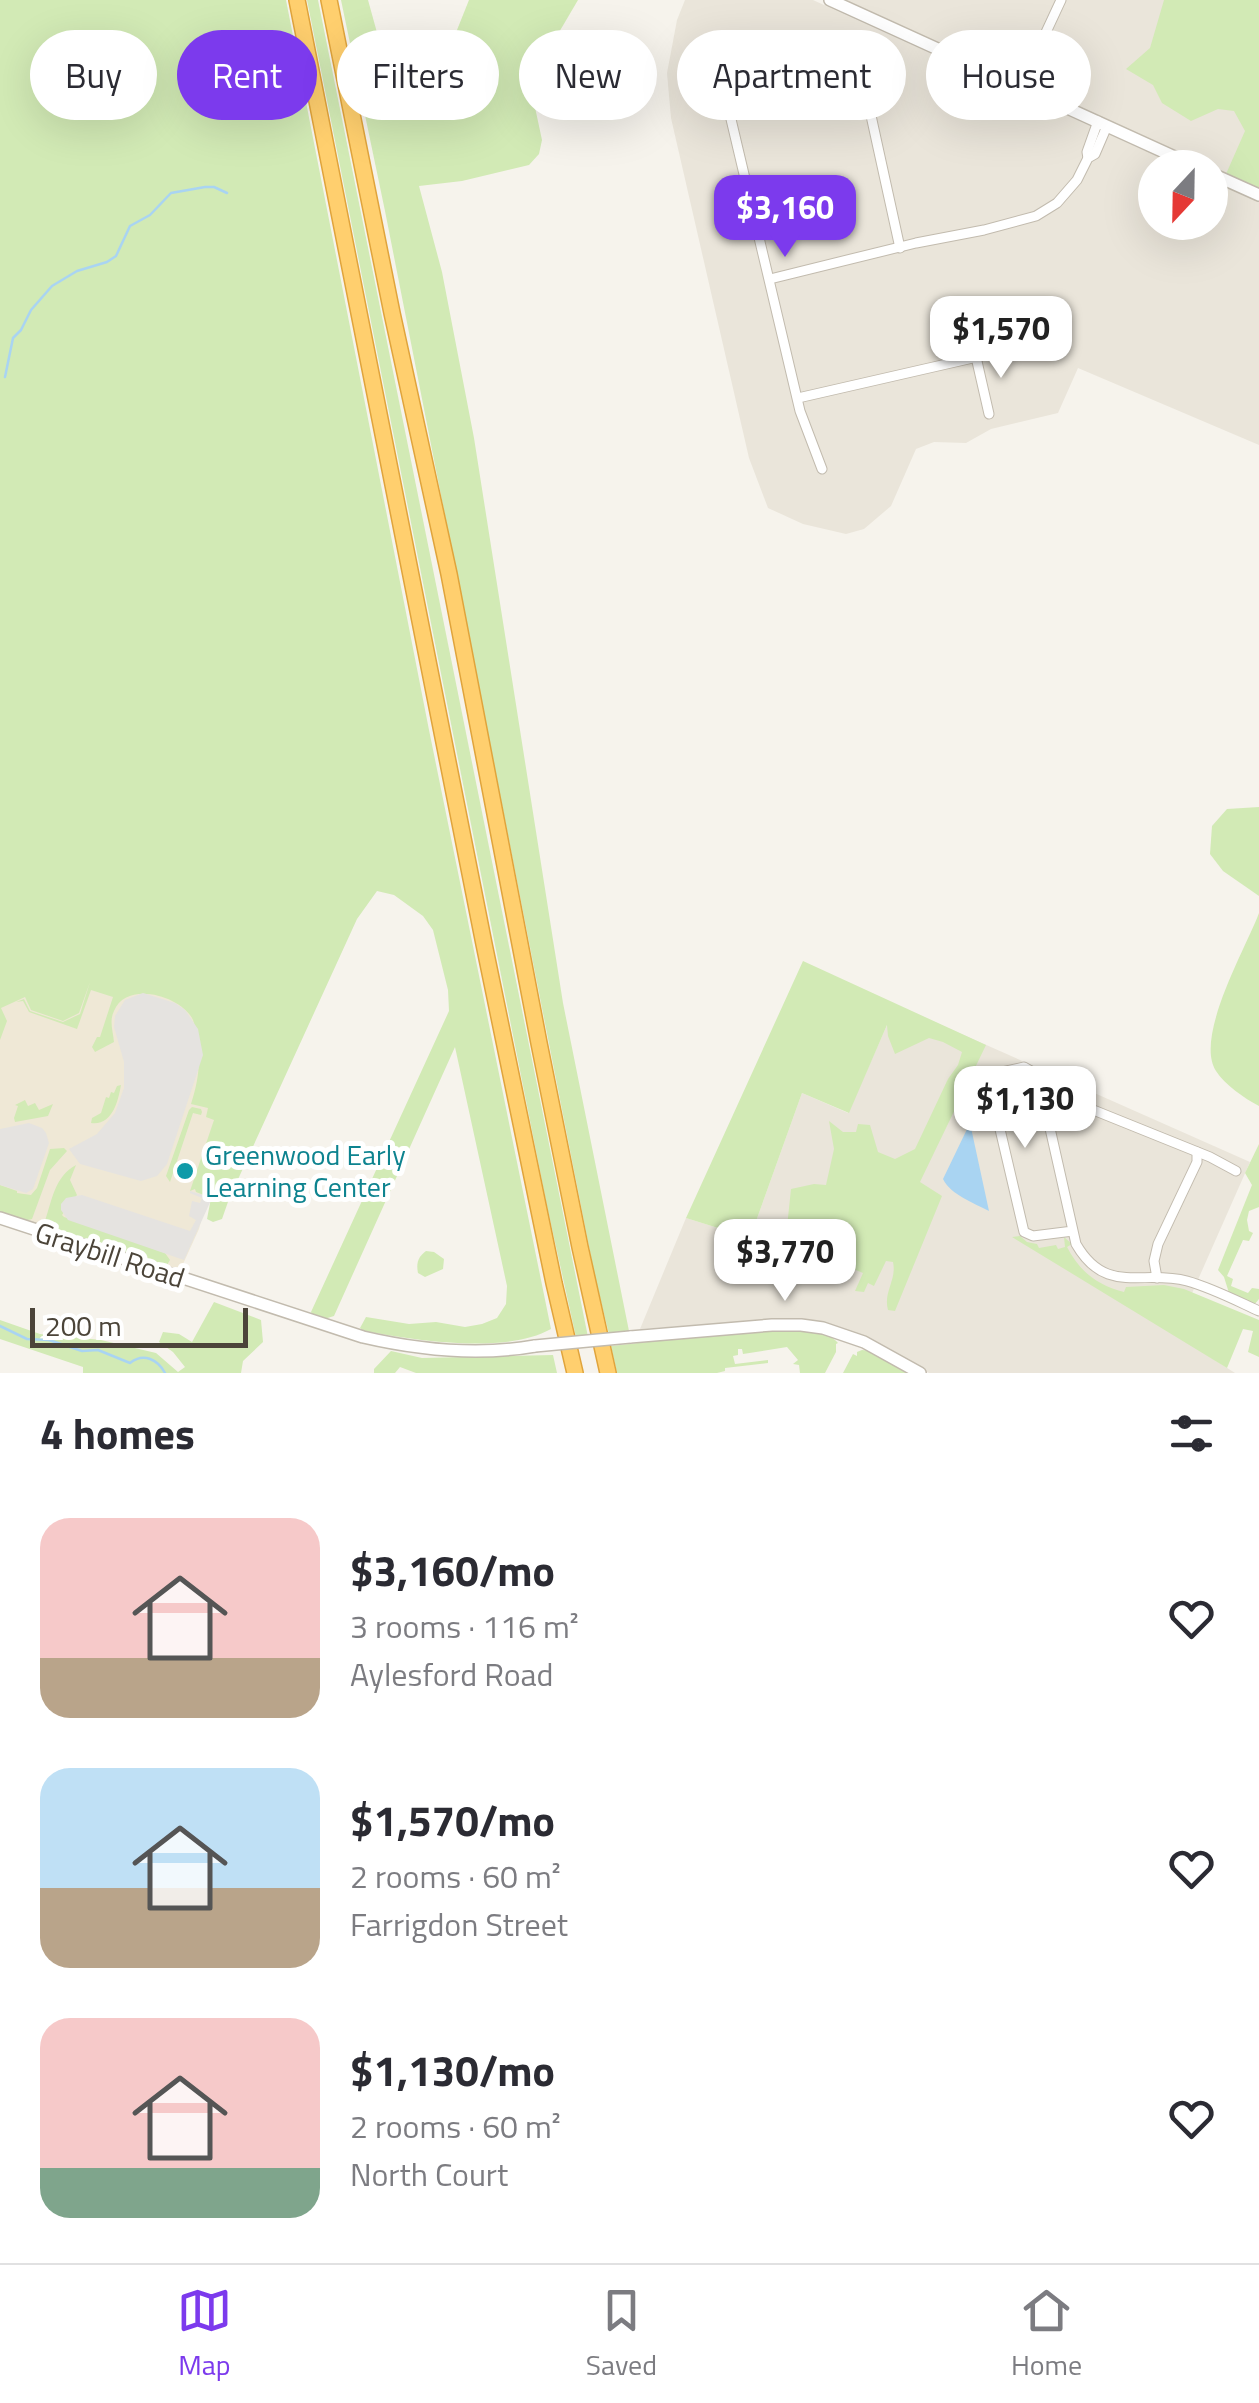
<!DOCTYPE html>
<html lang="en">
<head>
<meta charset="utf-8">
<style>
  :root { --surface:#fff; --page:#f2f2f3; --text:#2b2b33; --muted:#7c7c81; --line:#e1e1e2; --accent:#7c3aed }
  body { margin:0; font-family:"Titillium Web",sans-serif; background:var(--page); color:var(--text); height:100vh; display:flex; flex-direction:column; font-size:38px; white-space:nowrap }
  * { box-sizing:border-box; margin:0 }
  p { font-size:32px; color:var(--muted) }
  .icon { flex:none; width:55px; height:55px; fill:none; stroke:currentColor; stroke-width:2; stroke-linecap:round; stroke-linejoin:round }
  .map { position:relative; height:1373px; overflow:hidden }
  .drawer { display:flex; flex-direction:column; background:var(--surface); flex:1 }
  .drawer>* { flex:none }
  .banner { position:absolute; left:30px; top:30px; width:1200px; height:90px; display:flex; gap:20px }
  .needle { width:65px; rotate:202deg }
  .buttons { position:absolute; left:1138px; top:150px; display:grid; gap:20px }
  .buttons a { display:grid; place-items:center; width:90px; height:90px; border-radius:50%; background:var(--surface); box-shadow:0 10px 40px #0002; font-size:50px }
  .scale { position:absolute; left:30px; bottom:25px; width:218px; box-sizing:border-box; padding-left:10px; border:5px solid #4b4439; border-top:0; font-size:28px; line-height:35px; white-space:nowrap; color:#4b4439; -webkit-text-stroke:8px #fff; paint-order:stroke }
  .price { position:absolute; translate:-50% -85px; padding:0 22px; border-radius:20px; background:#fff; color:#222; font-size:32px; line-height:65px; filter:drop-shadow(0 2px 5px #0008) }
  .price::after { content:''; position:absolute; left:50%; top:60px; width:30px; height:22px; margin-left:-15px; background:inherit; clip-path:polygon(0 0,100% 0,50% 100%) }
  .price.on { background:var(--accent); color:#fff }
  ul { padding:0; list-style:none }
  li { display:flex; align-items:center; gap:30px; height:250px; padding:0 40px }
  li span { display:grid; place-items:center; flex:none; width:280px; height:200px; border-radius:30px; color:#555 }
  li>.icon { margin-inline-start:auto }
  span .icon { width:120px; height:120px; fill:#fffc; stroke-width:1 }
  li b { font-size:42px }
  h2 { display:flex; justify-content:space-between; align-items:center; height:120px; padding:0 40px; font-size:42px }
  .chip { padding:0 35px; border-radius:45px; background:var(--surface); box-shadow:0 10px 40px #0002; font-size:35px; line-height:90px }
  .chip.on { background:var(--accent); color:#fff }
  .tab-bar { display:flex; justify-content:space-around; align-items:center; height:140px; border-top:2px solid var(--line); background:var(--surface); font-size:28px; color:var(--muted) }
  .tab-bar a { display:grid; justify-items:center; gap:5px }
  .tab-bar .on { color:var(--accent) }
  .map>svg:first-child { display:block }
</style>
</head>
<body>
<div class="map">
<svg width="1259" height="1373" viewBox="0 0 1259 1373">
  <rect width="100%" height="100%" fill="#f6f3ec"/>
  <g fill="#eae5da" fill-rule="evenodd">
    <path d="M685,0H813L1145,151L1148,145L830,0H1259V445L1078,368L1058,413L991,429L966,443L934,442L916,449L891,506L864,529L846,534L803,524L768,508L749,458L671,118L667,73L677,20ZM1155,168H1210V222H1155Z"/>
    <polygon points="896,1005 1250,1162 1174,1334 1235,1373 929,1373 874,1341 846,1329 799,1321 763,1320 640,1329 686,1218 750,1238 802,1093 848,1113"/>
  </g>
  <polygon fill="#efe8d6" points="0,914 277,923 199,1229 183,1264 187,1276 114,1251 94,1241 0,1213"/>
  <g fill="#d2eab5">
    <path d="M0,0H286L429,730L551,1329C504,1355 415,1340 364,1331L360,1328L366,1317L409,1324L436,1322L465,1327L482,1324L497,1318L506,1304L507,1286L455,1047L334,1316L321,1320L313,1317L311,1312L449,1011L448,990L433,930L423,916L394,895L377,891L357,919L229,1199L222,1219L213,1222L207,1219L211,1198L196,1192L195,1189L190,1191L214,1120L206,1117L208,1108L191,1104C199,1078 201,1063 196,1035C195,1030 195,1025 193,1020C183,997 127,979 114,1011C109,1021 113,1031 114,1042L95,1052L92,1047L97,1037H100L113,997L91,990L77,1029L29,1012L23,1001L16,1002L24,999L30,1011L63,1022L80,1014L90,982L79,1013L63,1021L31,1010L25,997L1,1008L7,1021L0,1040Z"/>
    <polygon points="307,0 318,0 588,1337 576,1337 547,1206"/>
    <path d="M341,0H368L381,47C404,57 428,57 451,45L469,0H578L538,68L533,98L542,140L539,154L529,165L462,181L419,186L442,272L474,438L563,1003L629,1331L609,1334L595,1277L385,211Z"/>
    <polygon points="1164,0 1259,0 1259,190 1226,174 1245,131 1234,111 1218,109 1191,121 1162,103 1153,85 1126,69 1150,48"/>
    <polygon points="1259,807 1259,896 1223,871 1210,854 1212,826 1227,809"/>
    <path d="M1259,913V1106C1244,1098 1225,1085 1216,1071C1194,1037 1246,948 1259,913Z"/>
    <path d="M803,961L986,1045L920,1182L942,1196L895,1311L888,1310C883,1292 897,1280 893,1262L886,1261L874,1286L868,1283L864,1292L855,1291L863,1273L851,1268L822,1264L810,1256L785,1246L791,1189L814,1184L826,1185L834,1149L829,1121L843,1132H856L858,1124L870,1125L878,1152L895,1159L915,1149L948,1079L958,1065L962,1052L943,1042L929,1038L895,1054L888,1036L887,1025L849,1113L802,1093L750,1238L686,1218Z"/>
    <path d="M121,1085C118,1102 112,1126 91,1123L92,1118L101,1113L106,1097L109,1098L111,1092L114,1093L117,1086Z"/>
    <polygon points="25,1100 28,1106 35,1103 39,1110 53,1104 48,1116 15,1122 14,1118 18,1106 15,1105"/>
    <polygon points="192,1107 201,1109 202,1112 201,1115 193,1113 170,1182 166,1176 189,1110"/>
    <polygon points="1259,1144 1259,1207 1249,1211 1247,1220 1249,1231 1253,1233 1249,1241 1243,1240 1227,1276 1233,1279 1231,1286 1248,1293 1252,1288 1259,1289 1259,1299 1254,1305 1229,1293 1224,1277 1218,1270 1252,1185 1245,1173"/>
    <polygon points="50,1149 64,1148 67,1151 50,1170 32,1219 24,1221 0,1213 0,1185 17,1191 17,1193 31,1195 37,1188"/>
    <path d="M76,1165L70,1180L77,1195L62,1215L64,1217L165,1253L170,1260L167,1265L161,1267L50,1227L45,1221C52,1200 55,1176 76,1165Z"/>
    <path d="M1020,1236L1027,1242L1037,1244L1039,1248L1056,1245L1058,1249L1065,1247L1064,1237L1072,1244L1067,1247C1080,1272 1097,1285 1124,1292L1126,1287L1164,1285L1184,1289L1259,1320V1357L1248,1352L1253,1331L1243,1329L1227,1368L1012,1237Z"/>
    <path d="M426,1251L434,1252L444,1259L443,1269L425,1277L418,1273C416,1263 418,1257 426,1251Z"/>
    <polygon points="214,1302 261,1320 263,1342 243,1361 241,1373 83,1373 83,1367 0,1339 0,1320 40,1334 101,1340 156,1353 178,1372 185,1367 173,1352 159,1342 163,1332 179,1334 192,1342"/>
    <path d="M756,1330C781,1330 821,1324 838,1343L836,1344V1352L825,1373H800L799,1365L793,1364L798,1360L787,1347L743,1354L742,1349H738V1355L733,1356L735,1364L768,1360V1363L725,1368V1371L717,1373H617L611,1346Z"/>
    <polygon points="862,1350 871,1351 910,1373 843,1373 853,1354 857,1356 857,1352"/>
    <polygon points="391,1351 422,1358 553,1355 557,1373 416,1373 400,1367 395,1373 374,1373 374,1369"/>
  </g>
  <g fill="#e5e3e0">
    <polygon points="143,993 175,1003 185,1010 198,1029 203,1055 167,1164 157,1176 141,1181 80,1164 69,1149 97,1134 115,1113 124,1088 124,1062 114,1027 115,1016 125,1000"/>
    <polygon points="29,1123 42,1128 46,1133 49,1143 33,1189 26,1193 0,1185 0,1129"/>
    <polygon points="190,1191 212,1198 184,1260 68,1220 61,1210 61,1204 66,1198 82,1195 190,1231 196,1220 189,1216 192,1201 200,1203 202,1198 190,1193"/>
  </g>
  <path fill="#a9d4f2" d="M970,1123L989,1211C974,1203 951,1195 943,1179Z"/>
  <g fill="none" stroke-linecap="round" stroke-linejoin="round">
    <g stroke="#a9d4f2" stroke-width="2.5">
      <polyline points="5,377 13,338 21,330 31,310 52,286 77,271 107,262 116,256 130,226 150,215 171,193 205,187 214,187 227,193"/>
      <path d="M0,1326L27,1339L49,1340L82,1351L98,1350L130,1363C144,1352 158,1360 165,1373"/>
    </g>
    <g stroke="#c2bbae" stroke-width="11">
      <g id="minor">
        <polyline points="737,51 730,77 730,115 800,411 822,469"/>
        <polyline points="1021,86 1061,0"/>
        <polyline points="870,111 900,248"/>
        <polyline points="1088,158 1087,152 1098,121"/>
        <polyline points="770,279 916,243 984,230 1036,216 1057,203 1077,180 1088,158 1095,154 1107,126"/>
        <polyline points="976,357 989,414"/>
        <polyline points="798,398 1012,349"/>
        <polyline points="1046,1105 1058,1102 1076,1103 1210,1157 1236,1171"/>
        <path d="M1073,1231L1033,1236L1024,1232L992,1095L991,1081L997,1073L1024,1067L1038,1075L1076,1244C1106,1296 1142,1269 1187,1281C1212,1288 1235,1300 1259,1311"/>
        <polyline points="1157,1278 1154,1261 1158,1244 1197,1162 1197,1152"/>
      </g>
    </g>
    <g stroke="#c2bbae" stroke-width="14">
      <g id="tertiary">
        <polyline points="830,0 1199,168"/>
        <polyline points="1210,173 1259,195"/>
        <path d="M0,1218L363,1337C419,1350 478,1356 535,1346"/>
        <polyline points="630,1337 772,1325 801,1325 823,1328 864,1342 920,1373"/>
      </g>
    </g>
    <g stroke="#e0a43c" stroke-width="18">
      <g id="motorway">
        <polyline points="297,0 484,944 554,1283 575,1373"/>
        <polyline points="329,0 392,313 449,574 539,1043 580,1247 608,1373"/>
      </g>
    </g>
    <use href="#minor" stroke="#fff" stroke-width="9"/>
    <use href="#tertiary" stroke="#fff" stroke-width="11"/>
    <use href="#motorway" stroke="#ffcf6e" stroke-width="15"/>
    <g stroke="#c2bbae" stroke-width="14" stroke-linecap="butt">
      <polyline id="tertiary-bridge" points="535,1346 630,1337"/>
    </g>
    <use href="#tertiary-bridge" stroke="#fff" stroke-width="11"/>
  </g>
  <circle fill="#0f9aa8" stroke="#fff" stroke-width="4" cx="185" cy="1171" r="10"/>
  <g text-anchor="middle" stroke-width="10" stroke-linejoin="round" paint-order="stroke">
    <g font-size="28" fill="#0d838f" stroke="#fff" text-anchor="start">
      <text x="205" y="1165">Greenwood Early<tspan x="205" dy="32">Learning Center</tspan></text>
    </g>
    <g font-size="28" fill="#4b4439" stroke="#fff">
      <text transform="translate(110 1255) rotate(18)" y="10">Graybill Road</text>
    </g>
  </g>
</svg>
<div class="buttons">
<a><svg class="needle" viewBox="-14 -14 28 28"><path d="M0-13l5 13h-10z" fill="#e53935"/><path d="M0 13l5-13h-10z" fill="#7c7c81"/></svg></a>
</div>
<div class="scale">200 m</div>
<b class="price on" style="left:785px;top:260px">$3,160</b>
<b class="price" style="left:1001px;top:381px">$1,570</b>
<b class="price" style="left:1025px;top:1151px">$1,130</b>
<b class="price" style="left:785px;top:1304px">$3,770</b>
<div class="banner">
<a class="chip">Buy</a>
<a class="chip on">Rent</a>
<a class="chip">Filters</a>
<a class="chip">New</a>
<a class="chip">Apartment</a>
<a class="chip">House</a>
</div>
</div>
<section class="drawer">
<h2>4 homes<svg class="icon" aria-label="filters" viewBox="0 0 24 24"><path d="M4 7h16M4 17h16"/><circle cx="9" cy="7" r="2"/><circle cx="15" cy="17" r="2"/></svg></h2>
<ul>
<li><span style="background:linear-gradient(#f6c9c9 70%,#b9a48a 0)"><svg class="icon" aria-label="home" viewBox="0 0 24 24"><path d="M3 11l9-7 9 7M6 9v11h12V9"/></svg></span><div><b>$3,160/mo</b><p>3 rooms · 116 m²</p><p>Aylesford Road</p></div><svg class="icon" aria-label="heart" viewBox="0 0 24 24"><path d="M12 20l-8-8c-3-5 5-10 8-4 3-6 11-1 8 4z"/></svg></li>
<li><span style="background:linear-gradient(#bfe0f5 60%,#b9a48a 0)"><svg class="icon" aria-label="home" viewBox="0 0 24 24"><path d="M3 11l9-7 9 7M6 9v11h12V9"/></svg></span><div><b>$1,570/mo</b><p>2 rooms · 60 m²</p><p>Farrigdon Street</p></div><svg class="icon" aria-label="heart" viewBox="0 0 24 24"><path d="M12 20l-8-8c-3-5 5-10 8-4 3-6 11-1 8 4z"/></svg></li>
<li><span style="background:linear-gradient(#f6c9c9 75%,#7fa58c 0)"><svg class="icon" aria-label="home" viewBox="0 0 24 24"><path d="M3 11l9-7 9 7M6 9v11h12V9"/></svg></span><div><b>$1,130/mo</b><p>2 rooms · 60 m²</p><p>North Court</p></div><svg class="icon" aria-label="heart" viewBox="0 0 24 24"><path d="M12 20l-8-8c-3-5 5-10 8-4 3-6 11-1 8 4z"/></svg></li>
</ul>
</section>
<nav class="tab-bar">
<a class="on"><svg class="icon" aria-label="map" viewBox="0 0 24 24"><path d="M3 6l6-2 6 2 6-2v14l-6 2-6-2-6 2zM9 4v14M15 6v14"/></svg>Map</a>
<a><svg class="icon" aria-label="saved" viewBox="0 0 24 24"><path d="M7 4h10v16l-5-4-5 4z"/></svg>Saved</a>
<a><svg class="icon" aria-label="home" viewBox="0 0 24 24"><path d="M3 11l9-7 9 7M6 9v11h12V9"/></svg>Home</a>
</nav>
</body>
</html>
